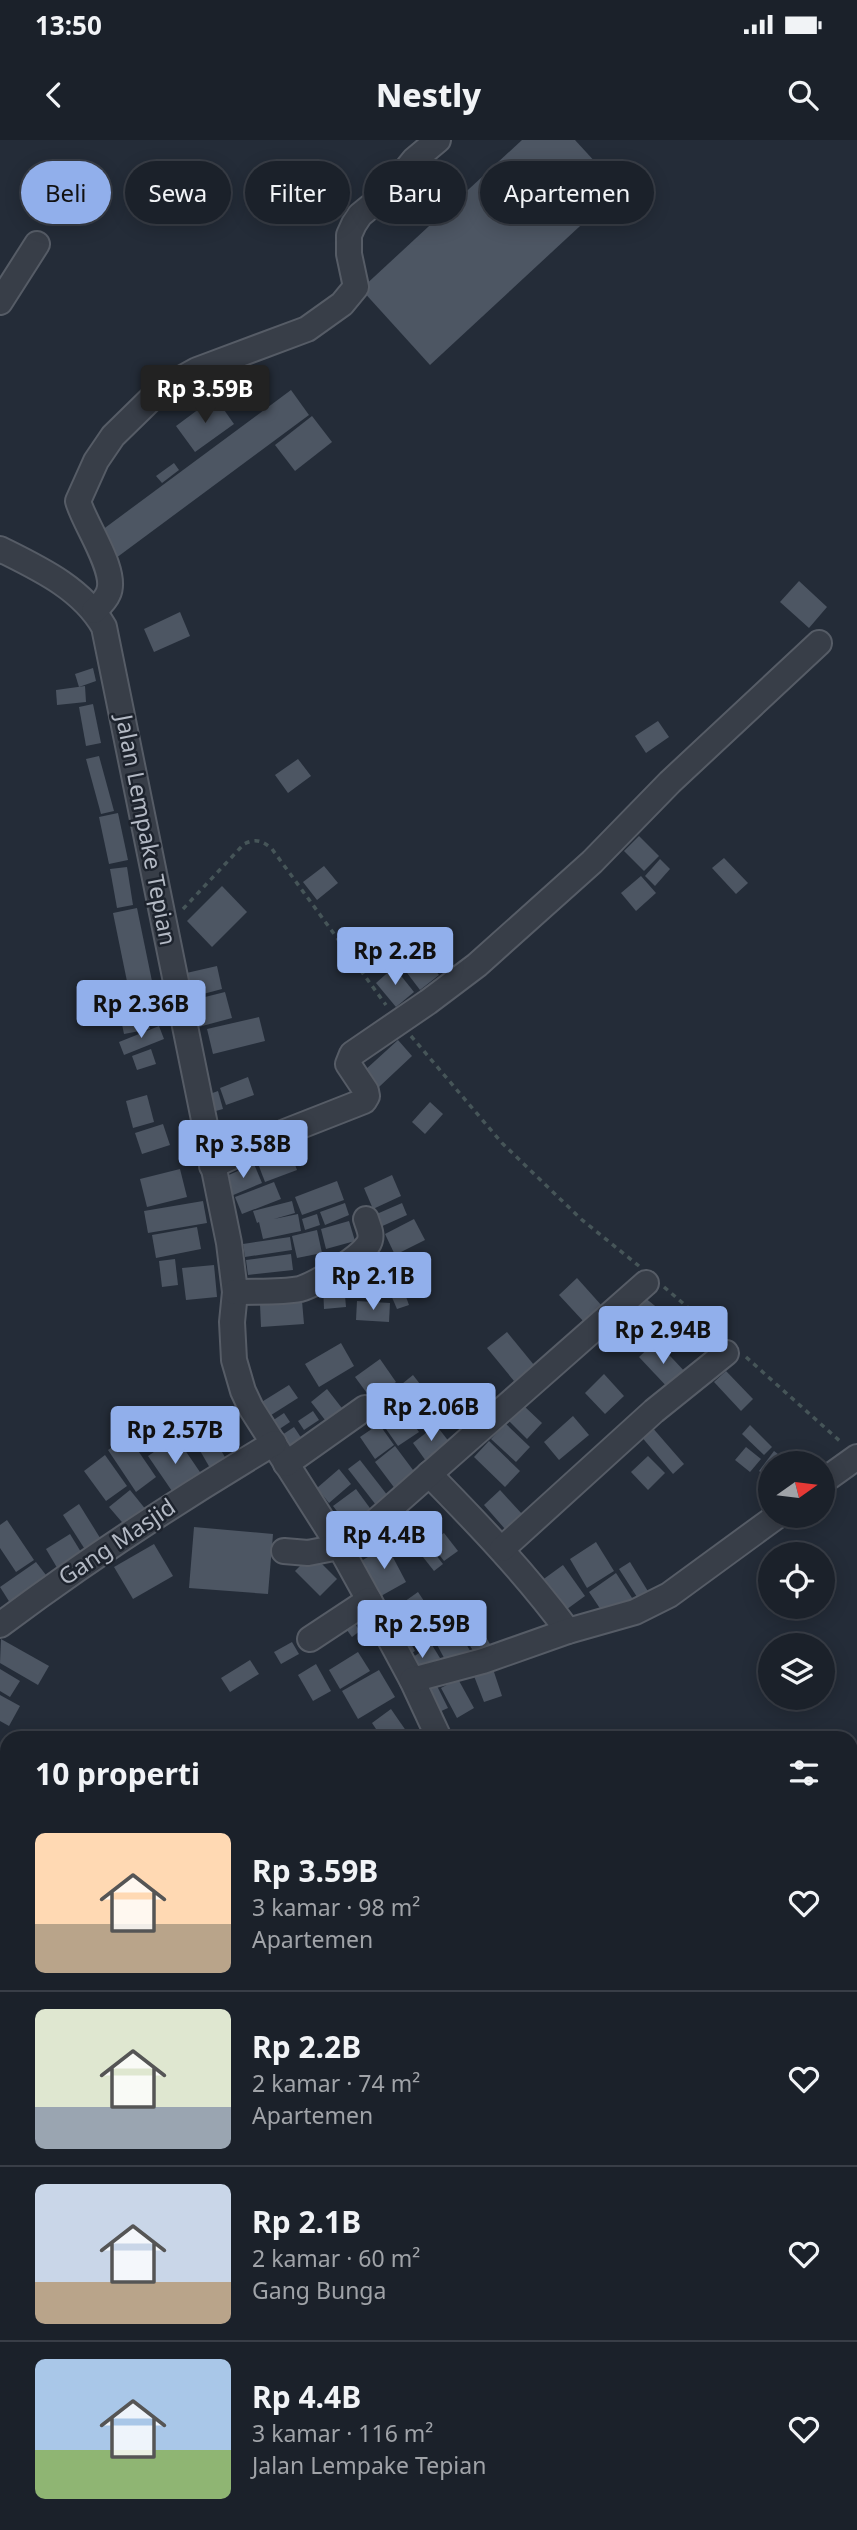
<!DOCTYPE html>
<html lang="id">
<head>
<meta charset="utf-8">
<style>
  :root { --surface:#1b212a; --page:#242932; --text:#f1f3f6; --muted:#a0a3a8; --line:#393e47; --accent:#91afeb }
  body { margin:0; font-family:"Noto Sans",sans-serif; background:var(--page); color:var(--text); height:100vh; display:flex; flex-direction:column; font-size:26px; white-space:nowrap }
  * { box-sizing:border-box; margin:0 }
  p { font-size:23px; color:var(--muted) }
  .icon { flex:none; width:38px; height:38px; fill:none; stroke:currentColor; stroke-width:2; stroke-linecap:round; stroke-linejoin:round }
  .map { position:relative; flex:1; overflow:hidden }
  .side { position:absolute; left:0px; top:1591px; width:858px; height:800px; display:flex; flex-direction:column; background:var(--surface); border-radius:21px 21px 0 0; box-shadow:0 4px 18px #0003,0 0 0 2px var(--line) }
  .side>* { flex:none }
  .hud { position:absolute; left:21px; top:21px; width:816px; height:63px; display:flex; gap:14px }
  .needle { width:46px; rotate:76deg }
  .fabs { position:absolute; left:758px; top:1311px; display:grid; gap:14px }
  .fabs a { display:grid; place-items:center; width:77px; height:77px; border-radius:50%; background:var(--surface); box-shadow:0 4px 18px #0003,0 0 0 2px var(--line); font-size:35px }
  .price { position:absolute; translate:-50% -60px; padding:0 16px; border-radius:7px; background:var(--accent); color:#111; font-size:23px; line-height:46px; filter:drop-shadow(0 2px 4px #0008) }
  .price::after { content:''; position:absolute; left:50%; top:42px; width:21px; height:16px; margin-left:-10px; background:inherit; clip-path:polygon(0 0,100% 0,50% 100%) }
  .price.current { background:#222; color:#fff }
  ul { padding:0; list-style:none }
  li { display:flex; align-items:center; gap:21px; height:175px; padding:0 35px }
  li+li { border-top:2px solid var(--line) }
  li span { display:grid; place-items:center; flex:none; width:196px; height:140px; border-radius:10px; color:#555 }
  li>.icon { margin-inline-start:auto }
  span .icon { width:84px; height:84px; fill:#fffc; stroke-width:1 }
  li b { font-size:30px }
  h2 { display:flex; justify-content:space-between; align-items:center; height:84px; padding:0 35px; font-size:30px }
  .chip { padding:0 24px; border-radius:32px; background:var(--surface); box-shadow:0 4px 18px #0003,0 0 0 2px var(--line); font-size:24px; line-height:63px }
  .chip.current { background:var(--accent); color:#111 }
  .status { display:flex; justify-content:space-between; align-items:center; height:49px; padding:0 35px; background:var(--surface); direction:ltr }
  .status svg { height:19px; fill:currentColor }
  header { display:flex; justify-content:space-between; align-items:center; height:91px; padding:0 35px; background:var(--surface); font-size:32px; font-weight:800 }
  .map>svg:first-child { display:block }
</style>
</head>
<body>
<div class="status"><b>13:50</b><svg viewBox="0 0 49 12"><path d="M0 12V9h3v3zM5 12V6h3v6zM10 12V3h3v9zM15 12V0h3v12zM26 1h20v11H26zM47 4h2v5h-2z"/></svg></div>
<header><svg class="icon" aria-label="back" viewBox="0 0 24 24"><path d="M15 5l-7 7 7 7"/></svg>Nestly<svg class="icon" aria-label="search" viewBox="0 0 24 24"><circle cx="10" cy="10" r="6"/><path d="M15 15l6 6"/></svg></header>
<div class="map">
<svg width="857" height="2390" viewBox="0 0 857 2390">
  <rect width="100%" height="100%" fill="#242c38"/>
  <g fill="#4d5663">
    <polygon points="522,0 575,0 620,49 430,225 361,149"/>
    <polygon points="291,250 309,275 112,421 94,396"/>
    <polygon points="215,257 234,284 195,312 176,286"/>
    <polygon points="312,276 332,302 295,331 275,305"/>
    <polygon points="174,323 179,330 162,343 156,336"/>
    <polygon points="799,441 827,467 809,488 780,462"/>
    <polygon points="180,472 190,496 154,512 144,489"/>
    <polygon points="93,528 96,541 79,547 75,534"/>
    <polygon points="85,546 86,562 57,565 56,550"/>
    <polygon points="93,564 101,603 86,606 79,567"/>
    <polygon points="658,581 669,597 646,613 635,596"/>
    <polygon points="99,616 114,671 101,674 86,619"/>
    <polygon points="298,619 311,636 288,653 275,635"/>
    <polygon points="118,673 128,720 109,724 99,677"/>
    <polygon points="639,696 659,716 644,731 624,711"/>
    <polygon points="724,718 748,743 736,754 712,728"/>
    <polygon points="660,719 670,729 655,746 645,736"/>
    <polygon points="324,726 338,743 317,760 303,742"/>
    <polygon points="127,727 133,765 117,768 110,729"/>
    <polygon points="641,736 656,753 636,771 621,753"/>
    <polygon points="222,746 247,772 212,807 187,781"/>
    <polygon points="137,768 154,851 130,856 113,773"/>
    <polygon points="416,806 439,835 420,850 398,821"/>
    <polygon points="217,826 222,849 188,858 182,834"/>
    <polygon points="394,827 414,852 396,867 376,843"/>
    <polygon points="225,852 232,878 191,889 185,862"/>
    <polygon points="145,864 150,889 124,894 119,870"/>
    <polygon points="259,877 265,901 213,914 207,889"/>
    <polygon points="159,886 164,899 124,915 119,902"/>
    <polygon points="398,900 412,916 379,947 364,931"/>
    <polygon points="151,909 156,924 137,930 132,916"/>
    <polygon points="248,937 254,955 226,965 220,948"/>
    <polygon points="218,951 223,969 212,972 207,955"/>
    <polygon points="147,955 154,982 133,988 126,961"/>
    <polygon points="430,962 443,974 425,994 412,982"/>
    <polygon points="163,984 170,1005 142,1014 135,993"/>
    <polygon points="289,1009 297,1030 265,1042 257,1021"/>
    <polygon points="254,1024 262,1043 231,1056 224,1037"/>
    <polygon points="180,1029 187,1057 147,1067 140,1039"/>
    <polygon points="392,1035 401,1056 373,1069 364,1048"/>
    <polygon points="337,1041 344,1060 302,1075 295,1057"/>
    <polygon points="274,1042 281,1059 242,1074 235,1057"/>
    <polygon points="203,1061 207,1083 148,1093 144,1071"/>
    <polygon points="292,1061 295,1073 274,1079 298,1074 301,1091 263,1099 259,1082 257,1083 253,1071"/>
    <polygon points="345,1063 349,1075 325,1085 320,1072"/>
    <polygon points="402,1063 407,1075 378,1088 372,1076"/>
    <polygon points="317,1074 320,1085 305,1090 302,1079"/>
    <polygon points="414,1079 425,1100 395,1115 385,1094"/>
    <polygon points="349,1081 355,1101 326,1109 321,1089"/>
    <polygon points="197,1087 201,1109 156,1118 152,1095"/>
    <polygon points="317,1090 322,1113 297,1118 292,1096"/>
    <polygon points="290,1097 292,1110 245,1117 243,1104"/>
    <polygon points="389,1113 393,1131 373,1137 368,1118"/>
    <polygon points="291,1114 293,1130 248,1135 246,1120"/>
    <polygon points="175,1119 178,1145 162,1147 159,1121"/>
    <polygon points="214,1125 217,1157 186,1160 182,1128"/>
    <polygon points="577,1138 602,1166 584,1182 559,1155"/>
    <polygon points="401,1143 409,1165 397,1169 388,1148"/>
    <polygon points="344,1144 346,1167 324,1169 323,1146"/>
    <polygon points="644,1157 665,1174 651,1192 630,1174"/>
    <polygon points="302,1161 304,1184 261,1187 260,1164"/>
    <polygon points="357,1161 390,1163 389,1182 356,1180"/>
    <polygon points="507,1192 534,1225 514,1241 487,1208"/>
    <polygon points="656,1201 687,1234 670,1250 639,1217"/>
    <polygon points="341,1203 354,1226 319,1247 305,1224"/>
    <polygon points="380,1219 396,1242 372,1260 355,1237"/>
    <polygon points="726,1231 753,1259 741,1271 714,1242"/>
    <polygon points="604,1234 624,1256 605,1274 585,1253"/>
    <polygon points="413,1235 427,1253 411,1266 397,1248"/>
    <polygon points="289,1245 298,1258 268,1277 260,1263"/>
    <polygon points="327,1249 345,1272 329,1285 311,1262"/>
    <polygon points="399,1264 419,1292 398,1306 379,1279"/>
    <polygon points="524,1266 542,1283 527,1299 509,1281"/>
    <polygon points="313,1271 319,1280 304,1290 298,1281"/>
    <polygon points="284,1273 290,1282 272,1294 266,1285"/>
    <polygon points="573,1276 589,1295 559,1320 544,1302"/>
    <polygon points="204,1281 226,1319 210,1328 188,1290"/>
    <polygon points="505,1283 530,1307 516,1322 491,1299"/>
    <polygon points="379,1284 394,1305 375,1319 360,1297"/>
    <polygon points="436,1285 450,1303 426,1321 413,1303"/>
    <polygon points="750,1285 772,1307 764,1315 742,1294"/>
    <polygon points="651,1286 684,1324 673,1334 640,1295"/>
    <polygon points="294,1287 304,1302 291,1310 282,1295"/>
    <polygon points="128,1296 156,1337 136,1352 108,1310"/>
    <polygon points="176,1297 202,1335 174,1354 148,1316"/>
    <polygon points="489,1301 520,1331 505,1347 474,1317"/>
    <polygon points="395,1306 419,1338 399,1354 375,1322"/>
    <polygon points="746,1307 761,1319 750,1332 735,1320"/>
    <polygon points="774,1311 790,1323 770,1323 770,1340 759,1331"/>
    <polygon points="105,1315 127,1346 106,1361 84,1331"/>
    <polygon points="648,1316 665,1333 648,1350 631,1332"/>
    <polygon points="360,1320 388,1356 376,1365 348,1329"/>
    <polygon points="339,1329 351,1344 329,1363 317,1348"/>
    <polygon points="356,1349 375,1375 353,1392 333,1366"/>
    <polygon points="130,1350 147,1371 127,1388 109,1367"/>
    <polygon points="500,1350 522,1374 505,1389 484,1365"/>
    <polygon points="79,1364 102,1401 86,1411 63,1375"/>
    <polygon points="7,1380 34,1420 16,1432 0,1408 0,1385"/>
    <polygon points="194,1387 273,1394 268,1454 189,1448"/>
    <polygon points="444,1393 458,1411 444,1421 430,1403"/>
    <polygon points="70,1394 84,1417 59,1431 46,1409"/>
    <polygon points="596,1402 614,1431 587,1448 570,1419"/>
    <polygon points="154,1404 173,1436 133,1459 114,1427"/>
    <polygon points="428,1405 443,1424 434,1431 419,1412"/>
    <polygon points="387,1406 406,1442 381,1456 361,1421"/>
    <polygon points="312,1414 337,1439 320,1456 295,1431"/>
    <polygon points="36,1422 49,1439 12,1466 0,1447"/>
    <polygon points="630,1422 649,1453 639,1460 619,1429"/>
    <polygon points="563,1425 585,1456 563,1472 541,1441"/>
    <polygon points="616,1433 634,1461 607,1479 589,1452"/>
    <polygon points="418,1452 430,1470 406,1487 394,1469"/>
    <polygon points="439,1473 449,1489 419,1508 409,1492"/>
    <polygon points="352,1480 360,1491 352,1497 344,1486"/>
    <polygon points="476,1481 493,1509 478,1519 461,1491"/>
    <polygon points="457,1488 473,1516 450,1529 435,1501"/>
    <polygon points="405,1493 415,1511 403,1518 393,1500"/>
    <polygon points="1,1499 49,1526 38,1545 0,1523"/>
    <polygon points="292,1502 299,1514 281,1524 274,1512"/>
    <polygon points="432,1505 440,1518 413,1535 405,1522"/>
    <polygon points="358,1512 370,1531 340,1549 329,1530"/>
    <polygon points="250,1520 259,1534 230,1552 221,1538"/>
    <polygon points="316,1524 331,1551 313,1561 298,1535"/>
    <polygon points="0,1529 20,1541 10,1557 0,1551"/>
    <polygon points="493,1529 502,1556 484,1562 474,1536"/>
    <polygon points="379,1530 395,1557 358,1579 342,1551"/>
    <polygon points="458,1539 474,1568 457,1578 441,1548"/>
    <polygon points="437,1546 448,1568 430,1576 420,1555"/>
    <polygon points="0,1555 20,1566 9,1586 0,1581"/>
    <polygon points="391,1569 411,1598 382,1598 372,1583"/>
    <polygon points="0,1732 7,1732 3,1809 0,1809"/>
    <polygon points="850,1752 857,1770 857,1780 850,1782"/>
    <polygon points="857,1787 857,1808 850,1811 850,1790"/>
    <polygon points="857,1817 857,1835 850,1837 850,1819"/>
    <polygon points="857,1841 857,1864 850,1866 850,1844"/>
    <polygon points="857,1870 857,1894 850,1872"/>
    <polygon points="857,1984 857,2011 850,2008 850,2001"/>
    <polygon points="857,2049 857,2092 850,2090 850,2056"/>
    <polygon points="191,2384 324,2384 319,2390 201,2390"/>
  </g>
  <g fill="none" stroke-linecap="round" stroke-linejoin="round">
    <g stroke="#565c66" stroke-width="28">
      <g id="minor">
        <polyline points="0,162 37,104"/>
        <path d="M0,409C38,428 82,448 104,487L229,1103L235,1152L232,1182L234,1220L243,1251L251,1268L342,1411L369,1460L412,1540L439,1598"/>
        <path d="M94,471C99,466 105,461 108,454C119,432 84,384 78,361L96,321L113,296L159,251L197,230L307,189L342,164L356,147L349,114V95L354,84L360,75L387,53L414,20L438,0"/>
        <polyline points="212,1026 285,992 364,961 367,956 366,951 348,924 352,914 428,862 477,825 592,722 670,642 819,503"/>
        <path d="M235,1152C256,1151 279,1153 300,1149C314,1145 368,1115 370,1100C372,1093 368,1086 366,1079"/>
        <polyline points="286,1324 365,1268"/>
        <path d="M429,1334C478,1384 526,1434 568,1491"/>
        <polyline points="822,1342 857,1317"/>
        <polyline points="502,1409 654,1271 726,1213"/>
        <polyline points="284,1411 308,1413 339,1407"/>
        <polyline points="342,1411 646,1143"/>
        <path d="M0,1485C88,1419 180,1359 274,1303"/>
        <polyline points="310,1499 369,1460"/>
        <polyline points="412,1540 483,1521 568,1491 635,1472 669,1455 777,1376"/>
        <polyline points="850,1730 857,1728"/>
        <polyline points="0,1822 7,1824"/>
        <polyline points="0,1900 7,1900"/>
        <polyline points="0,2011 3,2011"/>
        <polyline points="850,2054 856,2037"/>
        <polyline points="850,2218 857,2210"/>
        <polyline points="340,2390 343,2384"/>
      </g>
    </g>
    <g stroke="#465558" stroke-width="3.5" stroke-dasharray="5 5" stroke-linecap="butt">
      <path d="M183,769L244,704C256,698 263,701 272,709L386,865"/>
      <polyline points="411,896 502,1003 581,1079 639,1126"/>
      <polyline points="664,1147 719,1194"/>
      <polyline points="746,1217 842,1303"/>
    </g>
    <use href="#minor" stroke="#383e48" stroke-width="24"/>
  </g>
  <g text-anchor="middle" stroke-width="5" stroke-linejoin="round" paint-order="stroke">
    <g font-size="23" fill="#b3b9c4" stroke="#1d232d">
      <text transform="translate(146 690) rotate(79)" y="8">Jalan Lempake Tepian</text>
      <text transform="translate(117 1402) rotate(-34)" y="8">Gang Masjid</text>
    </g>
  </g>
</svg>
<div class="fabs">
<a><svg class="needle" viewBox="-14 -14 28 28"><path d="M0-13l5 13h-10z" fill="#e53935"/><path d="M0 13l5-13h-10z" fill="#a0a3a8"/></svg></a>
<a><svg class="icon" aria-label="locate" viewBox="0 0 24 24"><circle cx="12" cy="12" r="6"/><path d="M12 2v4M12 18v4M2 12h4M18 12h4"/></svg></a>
<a><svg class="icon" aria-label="layers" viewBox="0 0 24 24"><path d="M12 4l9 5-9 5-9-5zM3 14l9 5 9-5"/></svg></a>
</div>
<b class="price current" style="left:205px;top:285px">Rp 3.59B</b>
<b class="price" style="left:395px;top:847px">Rp 2.2B</b>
<b class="price" style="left:141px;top:900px">Rp 2.36B</b>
<b class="price" style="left:243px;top:1040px">Rp 3.58B</b>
<b class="price" style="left:373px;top:1172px">Rp 2.1B</b>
<b class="price" style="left:663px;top:1226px">Rp 2.94B</b>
<b class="price" style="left:431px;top:1303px">Rp 2.06B</b>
<b class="price" style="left:175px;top:1326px">Rp 2.57B</b>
<b class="price" style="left:384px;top:1431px">Rp 4.4B</b>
<b class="price" style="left:422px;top:1520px">Rp 2.59B</b>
<div class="hud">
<a class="chip current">Beli</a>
<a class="chip">Sewa</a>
<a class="chip">Filter</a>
<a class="chip">Baru</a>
<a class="chip">Apartemen</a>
</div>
<section class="side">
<h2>10 properti<svg class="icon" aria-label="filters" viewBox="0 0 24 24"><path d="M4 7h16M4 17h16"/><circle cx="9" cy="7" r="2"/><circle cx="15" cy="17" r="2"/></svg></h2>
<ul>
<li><span style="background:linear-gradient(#ffd9b3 65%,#b9a48a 0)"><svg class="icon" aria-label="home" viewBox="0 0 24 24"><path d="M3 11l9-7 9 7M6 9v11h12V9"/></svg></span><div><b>Rp 3.59B</b><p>3 kamar · 98 m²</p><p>Apartemen</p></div><svg class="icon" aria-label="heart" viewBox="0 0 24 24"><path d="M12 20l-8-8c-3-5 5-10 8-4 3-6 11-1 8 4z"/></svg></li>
<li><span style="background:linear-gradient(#dfe7d0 70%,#9aa5b1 0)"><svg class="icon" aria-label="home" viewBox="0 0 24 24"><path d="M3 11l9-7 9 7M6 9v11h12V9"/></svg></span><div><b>Rp 2.2B</b><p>2 kamar · 74 m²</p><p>Apartemen</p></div><svg class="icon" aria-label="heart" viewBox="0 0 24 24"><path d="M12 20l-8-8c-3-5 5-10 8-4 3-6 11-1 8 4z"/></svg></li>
<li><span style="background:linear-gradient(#c9d6e8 70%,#b9a48a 0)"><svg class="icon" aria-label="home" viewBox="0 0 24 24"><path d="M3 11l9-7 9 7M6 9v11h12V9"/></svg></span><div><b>Rp 2.1B</b><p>2 kamar · 60 m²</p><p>Gang Bunga</p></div><svg class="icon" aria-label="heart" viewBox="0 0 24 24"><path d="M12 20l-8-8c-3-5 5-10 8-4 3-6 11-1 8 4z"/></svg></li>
<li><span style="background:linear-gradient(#a9c7e8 65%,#8fb573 0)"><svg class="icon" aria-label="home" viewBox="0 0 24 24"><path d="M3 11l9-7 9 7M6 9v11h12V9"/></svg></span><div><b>Rp 4.4B</b><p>3 kamar · 116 m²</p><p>Jalan Lempake Tepian</p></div><svg class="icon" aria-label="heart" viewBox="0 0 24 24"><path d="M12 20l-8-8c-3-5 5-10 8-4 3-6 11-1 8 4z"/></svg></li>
</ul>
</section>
</div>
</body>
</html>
